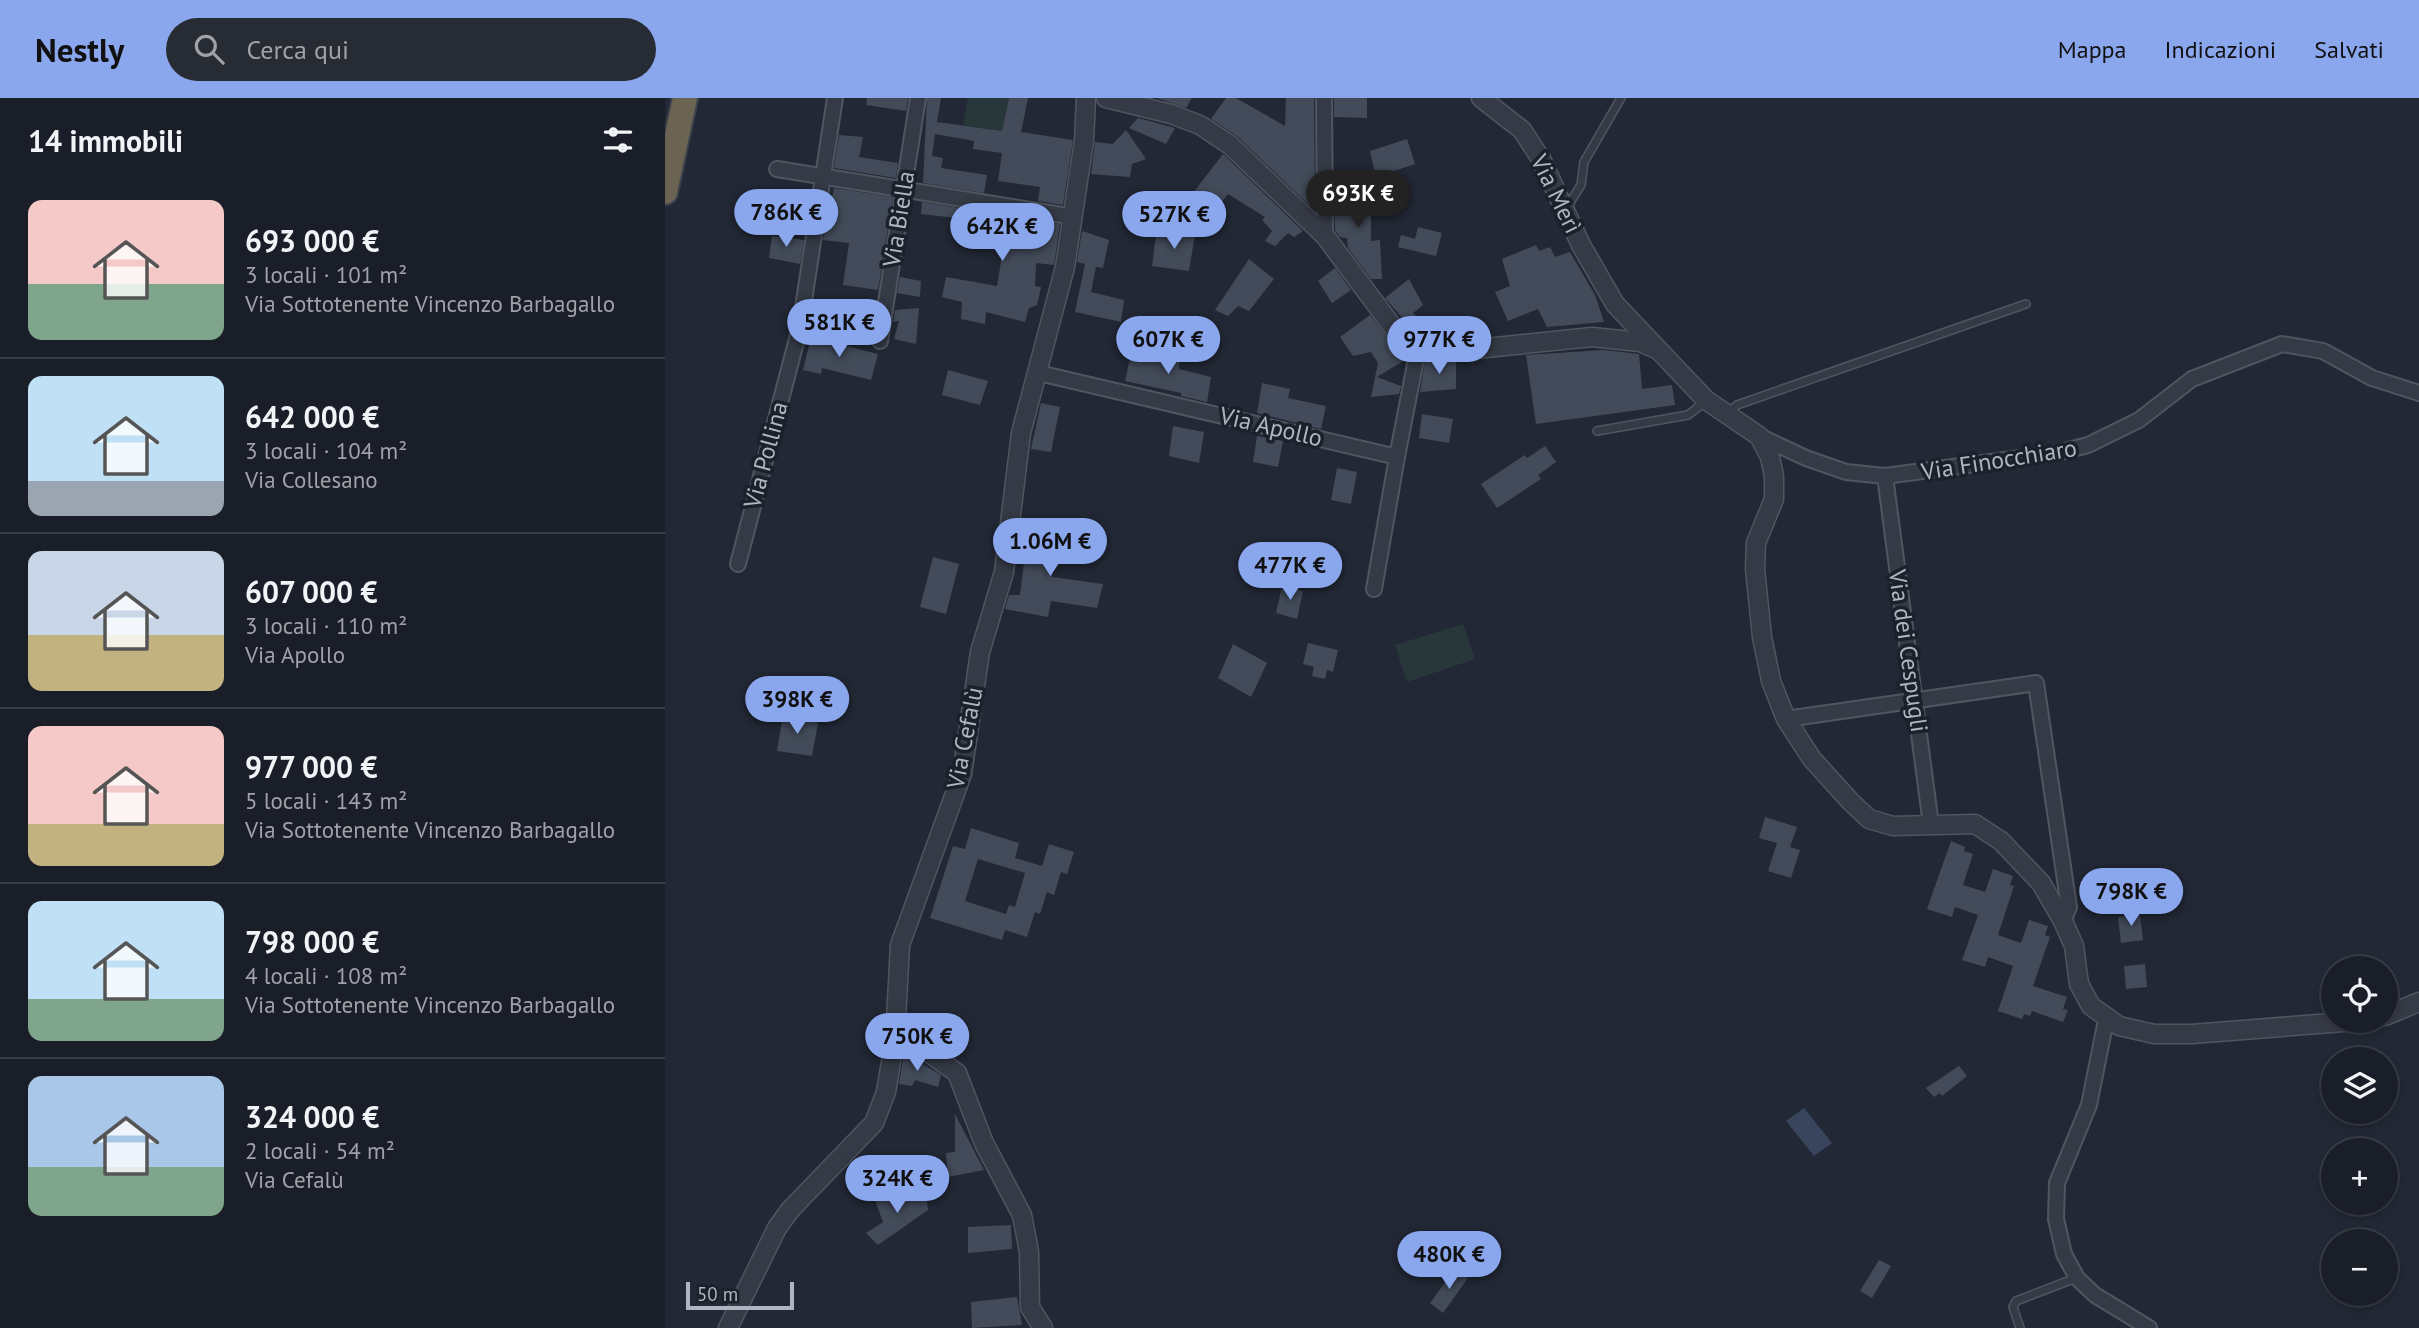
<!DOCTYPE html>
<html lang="it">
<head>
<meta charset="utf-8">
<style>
  :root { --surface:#1a1e28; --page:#272b34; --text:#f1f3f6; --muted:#9fa2a8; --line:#383c45; --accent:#8aa6ed }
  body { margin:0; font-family:"PT Sans",sans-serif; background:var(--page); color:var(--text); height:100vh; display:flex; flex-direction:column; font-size:26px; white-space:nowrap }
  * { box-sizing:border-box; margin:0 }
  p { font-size:23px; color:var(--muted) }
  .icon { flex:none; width:38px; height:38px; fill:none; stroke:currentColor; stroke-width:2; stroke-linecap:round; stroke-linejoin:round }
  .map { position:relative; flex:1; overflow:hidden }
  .panel { display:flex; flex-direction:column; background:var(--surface); width:665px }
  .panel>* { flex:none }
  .controls { position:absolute; left:1656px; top:858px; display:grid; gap:14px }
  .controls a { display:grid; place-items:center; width:77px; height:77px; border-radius:50%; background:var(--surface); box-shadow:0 4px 10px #0003,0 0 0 2px var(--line); font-size:35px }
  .scale { position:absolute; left:21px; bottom:18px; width:108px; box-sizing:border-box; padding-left:7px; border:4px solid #b0b5c2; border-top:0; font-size:19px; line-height:24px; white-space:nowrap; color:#b0b5c2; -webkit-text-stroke:5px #1b202a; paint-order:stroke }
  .price { position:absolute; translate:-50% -60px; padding:0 16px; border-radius:24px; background:var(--accent); color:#111; font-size:23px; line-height:46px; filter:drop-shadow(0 2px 4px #0008) }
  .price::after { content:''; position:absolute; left:50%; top:42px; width:21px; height:16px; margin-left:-10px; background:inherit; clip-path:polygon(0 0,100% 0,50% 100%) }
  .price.on { background:#222; color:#fff }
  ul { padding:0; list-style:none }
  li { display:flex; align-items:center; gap:21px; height:175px; padding:0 28px }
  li+li { border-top:2px solid var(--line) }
  li span { display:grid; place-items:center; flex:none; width:196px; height:140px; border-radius:14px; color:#555 }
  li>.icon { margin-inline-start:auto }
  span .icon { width:84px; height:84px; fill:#fffc; stroke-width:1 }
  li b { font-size:30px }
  h2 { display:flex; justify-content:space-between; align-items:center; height:84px; padding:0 28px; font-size:30px }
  header { display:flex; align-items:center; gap:42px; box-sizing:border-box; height:98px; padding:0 35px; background:var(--accent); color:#111 }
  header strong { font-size:33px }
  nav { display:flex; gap:38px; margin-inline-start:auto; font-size:24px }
  .search { width:490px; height:63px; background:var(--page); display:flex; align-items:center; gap:18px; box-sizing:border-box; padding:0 24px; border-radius:38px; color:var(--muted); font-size:26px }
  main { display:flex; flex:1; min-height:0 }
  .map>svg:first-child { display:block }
</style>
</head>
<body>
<header>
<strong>Nestly</strong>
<div class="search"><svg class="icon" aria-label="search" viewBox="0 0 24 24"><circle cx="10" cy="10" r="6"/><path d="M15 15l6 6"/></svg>Cerca qui</div>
<nav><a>Mappa</a><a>Indicazioni</a><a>Salvati</a></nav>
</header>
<main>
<section class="panel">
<h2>14 immobili<svg class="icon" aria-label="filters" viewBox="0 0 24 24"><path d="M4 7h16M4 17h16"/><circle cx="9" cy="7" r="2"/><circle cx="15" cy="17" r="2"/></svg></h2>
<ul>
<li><span style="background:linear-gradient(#f6c9c9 60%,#7fa58c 0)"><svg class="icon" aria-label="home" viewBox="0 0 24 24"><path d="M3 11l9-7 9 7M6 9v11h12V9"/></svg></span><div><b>693 000 €</b><p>3 locali · 101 m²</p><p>Via Sottotenente Vincenzo Barbagallo</p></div></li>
<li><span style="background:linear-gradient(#bfe0f5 75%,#9aa5b1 0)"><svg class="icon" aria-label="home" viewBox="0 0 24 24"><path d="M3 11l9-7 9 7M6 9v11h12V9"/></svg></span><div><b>642 000 €</b><p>3 locali · 104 m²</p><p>Via Collesano</p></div></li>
<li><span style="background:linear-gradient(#c9d6e8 60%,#c2b280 0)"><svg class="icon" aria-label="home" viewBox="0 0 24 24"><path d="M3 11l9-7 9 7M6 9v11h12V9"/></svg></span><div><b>607 000 €</b><p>3 locali · 110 m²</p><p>Via Apollo</p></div></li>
<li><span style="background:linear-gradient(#f6c9c9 70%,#c2b280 0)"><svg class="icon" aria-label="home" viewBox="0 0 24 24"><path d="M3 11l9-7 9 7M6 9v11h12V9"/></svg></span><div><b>977 000 €</b><p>5 locali · 143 m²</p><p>Via Sottotenente Vincenzo Barbagallo</p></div></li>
<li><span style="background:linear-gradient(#bfe0f5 70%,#7fa58c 0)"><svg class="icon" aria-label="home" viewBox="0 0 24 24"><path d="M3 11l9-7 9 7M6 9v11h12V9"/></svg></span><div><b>798 000 €</b><p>4 locali · 108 m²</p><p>Via Sottotenente Vincenzo Barbagallo</p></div></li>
<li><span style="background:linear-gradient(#a9c7e8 65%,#7fa58c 0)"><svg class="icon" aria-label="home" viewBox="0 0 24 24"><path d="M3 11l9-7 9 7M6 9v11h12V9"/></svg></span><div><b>324 000 €</b><p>2 locali · 54 m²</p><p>Via Cefalù</p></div></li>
</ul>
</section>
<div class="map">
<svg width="1754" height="1230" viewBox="0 0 1754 1230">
  <rect width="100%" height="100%" fill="#222835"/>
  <g fill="#28383a">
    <polygon points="303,0 344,0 337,33 298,27"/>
    <polygon points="798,526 810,561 742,584 730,547"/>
  </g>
  <polygon fill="#39445d" points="1139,1010 1167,1045 1149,1058 1121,1023"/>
  <g fill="#434b5a" fill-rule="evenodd">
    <polygon points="202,0 243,0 241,13 201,7"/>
    <polygon points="262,0 276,0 272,24 337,33 344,0 363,0 356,34 408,42 398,107 373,103 375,89 333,83 337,55 308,51 309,43 270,36 267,58 278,60 276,70 322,77 319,95 258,85"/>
    <polygon points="492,0 527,0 521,10"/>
    <polygon points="561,0 571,0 620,28 621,0 649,0 650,113 573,39 546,21"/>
    <polygon points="669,0 702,0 702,20 669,19"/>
    <polygon points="473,20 510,30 501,46 464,30"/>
    <polygon points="461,32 481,61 467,66 465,79 426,76 430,44 448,46"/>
    <polygon points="174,37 198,39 194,59 233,65 231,80 169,70"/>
    <polygon points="742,41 750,66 711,79 705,53"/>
    <polygon points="558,56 638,133 629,139 623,135 610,148 600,143 607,133 597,122 600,119 563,96 545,119 521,104"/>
    <polygon points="169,90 228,99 213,192 178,187 184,145 158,142"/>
    <polygon points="669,93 706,96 706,143 715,142 717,181 706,181 683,150 682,140 675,139 670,132"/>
    <polygon points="257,104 395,126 389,167 371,165 370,188 376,189 372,207 364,210 360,224 321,214 320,226 296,221 297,204 277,199 281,179 332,188 340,139 299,135 300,121 256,116"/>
    <polygon points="753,129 777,135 771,158 733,149 736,137 750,141"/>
    <polygon points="417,133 444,142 438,170 431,169 426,194 459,202 456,224 410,214 420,166 412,164"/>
    <polygon points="521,133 530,136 524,173 487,168 491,137 504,140"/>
    <polygon points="107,138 139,142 135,166 104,160"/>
    <polygon points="871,147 874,153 885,149 890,159 905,154 930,197 939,224 882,229 873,211 843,223 830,194 845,188 837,161"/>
    <polygon points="584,161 609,181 584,213 573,208 563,218 550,212"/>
    <polygon points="670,170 686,192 667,205 653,183"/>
    <polygon points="235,179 256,183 255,199 232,195"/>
    <polygon points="744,181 758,207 748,215 763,231 751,229 750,234 720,200"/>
    <polygon points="254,210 251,246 229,241 234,223 228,224 230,212"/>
    <polygon points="210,213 208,225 185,228 185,215"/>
    <polygon points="705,217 740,262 712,279 736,288 734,296 706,299 713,265 706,254 688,258 675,239"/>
    <polygon points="146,239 213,256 206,282 157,270 156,276 138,272"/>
    <polygon points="939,252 974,256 977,291 1007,287 1010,307 871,326 861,257"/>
    <polygon points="496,253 515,258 514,271 546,279 542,304 516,298 516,295 460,283 466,256 491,264"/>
    <polygon points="760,263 791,264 791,291 755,294"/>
    <polygon points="283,272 323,283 315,307 277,297"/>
    <polygon points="597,285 625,291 623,300 661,308 656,331 592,315"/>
    <polygon points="376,305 395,309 386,354 366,351"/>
    <polygon points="757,316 788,321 784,345 754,340"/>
    <polygon points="508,328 539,334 534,365 504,358"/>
    <polygon points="592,338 618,343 613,369 588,364"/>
    <polygon points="880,348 891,364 873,377 876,381 832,410 816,386 860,357 862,360"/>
    <polygon points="672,370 692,374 686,406 666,402"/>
    <polygon points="363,432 410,437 409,455 392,453 387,479 438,486 432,510 386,503 383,519 340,511 344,497 355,497"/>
    <polygon points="268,459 294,466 281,516 255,509"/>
    <polygon points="617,488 638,493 632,521 611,515"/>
    <polygon points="643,545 673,552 668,574 662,572 660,581 647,578 649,569 638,566"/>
    <polygon points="568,546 602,565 586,599 553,580"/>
    <polygon points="118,617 153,625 147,658 112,653"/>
    <polygon points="1100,719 1132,729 1125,749 1135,752 1126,780 1103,773 1112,745 1094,740"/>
    <path d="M306,730L354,745L350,760L377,768L384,746L409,754L402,776L396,774L389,797L382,794L375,816L370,814L362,839L340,832L337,842L265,820L288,748L300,751ZM313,761L360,775L350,809L344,807L341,816L300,803Z"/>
    <polygon points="1286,743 1300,749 1299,753 1308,756 1298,787 1320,794 1328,771 1348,778 1345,787 1349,788 1333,837 1356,845 1364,822 1383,828 1380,837 1385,839 1368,888 1402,899 1398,911 1403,912 1398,924 1367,913 1365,918 1359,916 1357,921 1333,913 1348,868 1323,859 1320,869 1297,862 1313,817 1290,809 1287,819 1262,811"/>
    <polygon points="1475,816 1478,842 1456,845 1453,819"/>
    <polygon points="1480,866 1482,889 1461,891 1459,868"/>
    <polygon points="239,955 276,977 273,989 250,982 247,988 234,986"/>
    <polygon points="1294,968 1302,978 1277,998 1275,995 1269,999 1261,990"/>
    <polygon points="290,1016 319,1072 283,1079 281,1055 290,1054"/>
    <polygon points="261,1095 263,1112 213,1147 201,1135 218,1124 210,1102"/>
    <polygon points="346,1127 347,1151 303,1155 303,1129"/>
    <polygon points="1214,1162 1226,1168 1207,1200 1195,1193"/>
    <polygon points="790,1171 803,1180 778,1215 765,1205"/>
    <polygon points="352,1199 357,1227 307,1230 306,1204"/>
  </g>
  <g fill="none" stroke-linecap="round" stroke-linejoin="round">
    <g stroke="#505560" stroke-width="10">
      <g id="service">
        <polyline points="901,111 916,87 919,64 956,0"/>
        <polyline points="1062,316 1072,307 1361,206"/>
        <polyline points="932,333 1023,317 1041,303"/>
        <polyline points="1355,1230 1348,1209 1351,1203 1411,1180"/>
      </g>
    </g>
    <g stroke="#505560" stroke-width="18">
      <g id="minor">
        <polyline points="659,0 660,138"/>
        <polyline points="112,71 409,119"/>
        <polyline points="215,243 253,0"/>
        <polyline points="374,275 732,359 753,251"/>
        <polyline points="1094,338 1141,360 1181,374 1220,378 1392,355 1423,347 1474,322 1527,281 1617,246 1658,253 1707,280 1754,295"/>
        <polyline points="1220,378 1266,727"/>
        <polyline points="73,466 135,229 170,0"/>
        <polyline points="709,491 732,359"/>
        <polyline points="1121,621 1371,585 1404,809 1398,823"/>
        <polyline points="1441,922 1424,1007 1392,1085 1391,1121 1399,1156 1412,1180 1430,1197 1484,1230"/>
      </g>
    </g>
    <g stroke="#505560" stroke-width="21">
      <g id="tertiary">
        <polyline points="441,0 506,16 535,27 565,47 660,138 733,236 753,251 782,254 927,239 975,244 991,251"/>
        <polyline points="816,0 857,32 876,61 916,147 950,206 1041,302 1094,338 1105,359 1109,378 1109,401 1091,445 1090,471 1097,539 1106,583 1121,621 1147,661 1185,703 1204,721 1228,728 1310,726 1336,743 1376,785 1398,823 1409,848 1414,886 1426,908 1454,928 1489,936 1527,936 1704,922"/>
        <polyline points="1720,918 1754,904"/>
        <polyline points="230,940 256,949 292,975 319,1045 357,1117 364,1154 365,1209 378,1230"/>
        <polyline points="63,1230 112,1130 125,1112 209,1025 221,994 230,940 235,847 297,676 315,554 339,474 356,335 400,169 419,43 421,0"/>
      </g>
    </g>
    <g stroke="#3d424d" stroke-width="28">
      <polyline id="motorway" points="0,94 20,0"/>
    </g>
    <use href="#service" stroke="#353a46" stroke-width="7"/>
    <use href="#minor" stroke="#353a46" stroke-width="14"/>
    <use href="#tertiary" stroke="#353a46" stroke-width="18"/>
    <use href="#motorway" stroke="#6b6453" stroke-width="24"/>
  </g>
  <g text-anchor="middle" stroke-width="7" stroke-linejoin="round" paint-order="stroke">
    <g font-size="24" fill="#b0b5c2" stroke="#1b202a">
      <text transform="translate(891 96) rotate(64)" y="8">Via Merì</text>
      <text transform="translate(234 121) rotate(-81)" y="8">Via Biella</text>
      <text transform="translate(606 329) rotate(13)" y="8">Via Apollo</text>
      <text transform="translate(101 357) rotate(-75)" y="8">Via Pollina</text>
      <text transform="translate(1334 362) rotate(-9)" y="8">Via Finocchiaro</text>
      <text transform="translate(1243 553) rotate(82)" y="8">Via dei Cespugli</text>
      <text transform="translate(300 640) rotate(-79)" y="8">Via Cefalù</text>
    </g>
  </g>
</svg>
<div class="controls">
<a><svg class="icon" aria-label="locate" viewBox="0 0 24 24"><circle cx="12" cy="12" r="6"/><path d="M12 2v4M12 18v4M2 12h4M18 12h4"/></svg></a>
<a><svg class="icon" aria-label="layers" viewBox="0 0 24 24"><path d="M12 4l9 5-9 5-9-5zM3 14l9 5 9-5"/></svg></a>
<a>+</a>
<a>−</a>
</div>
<div class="scale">50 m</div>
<b class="price on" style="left:693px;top:132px">693K €</b>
<b class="price" style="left:121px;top:151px">786K €</b>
<b class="price" style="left:509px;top:153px">527K €</b>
<b class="price" style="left:337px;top:165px">642K €</b>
<b class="price" style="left:174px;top:261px">581K €</b>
<b class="price" style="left:503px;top:278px">607K €</b>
<b class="price" style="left:774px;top:278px">977K €</b>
<b class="price" style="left:385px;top:480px">1.06M €</b>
<b class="price" style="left:625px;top:504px">477K €</b>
<b class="price" style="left:132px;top:638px">398K €</b>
<b class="price" style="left:1466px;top:830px">798K €</b>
<b class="price" style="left:252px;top:975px">750K €</b>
<b class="price" style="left:232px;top:1117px">324K €</b>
<b class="price" style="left:784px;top:1193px">480K €</b>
</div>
</main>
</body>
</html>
